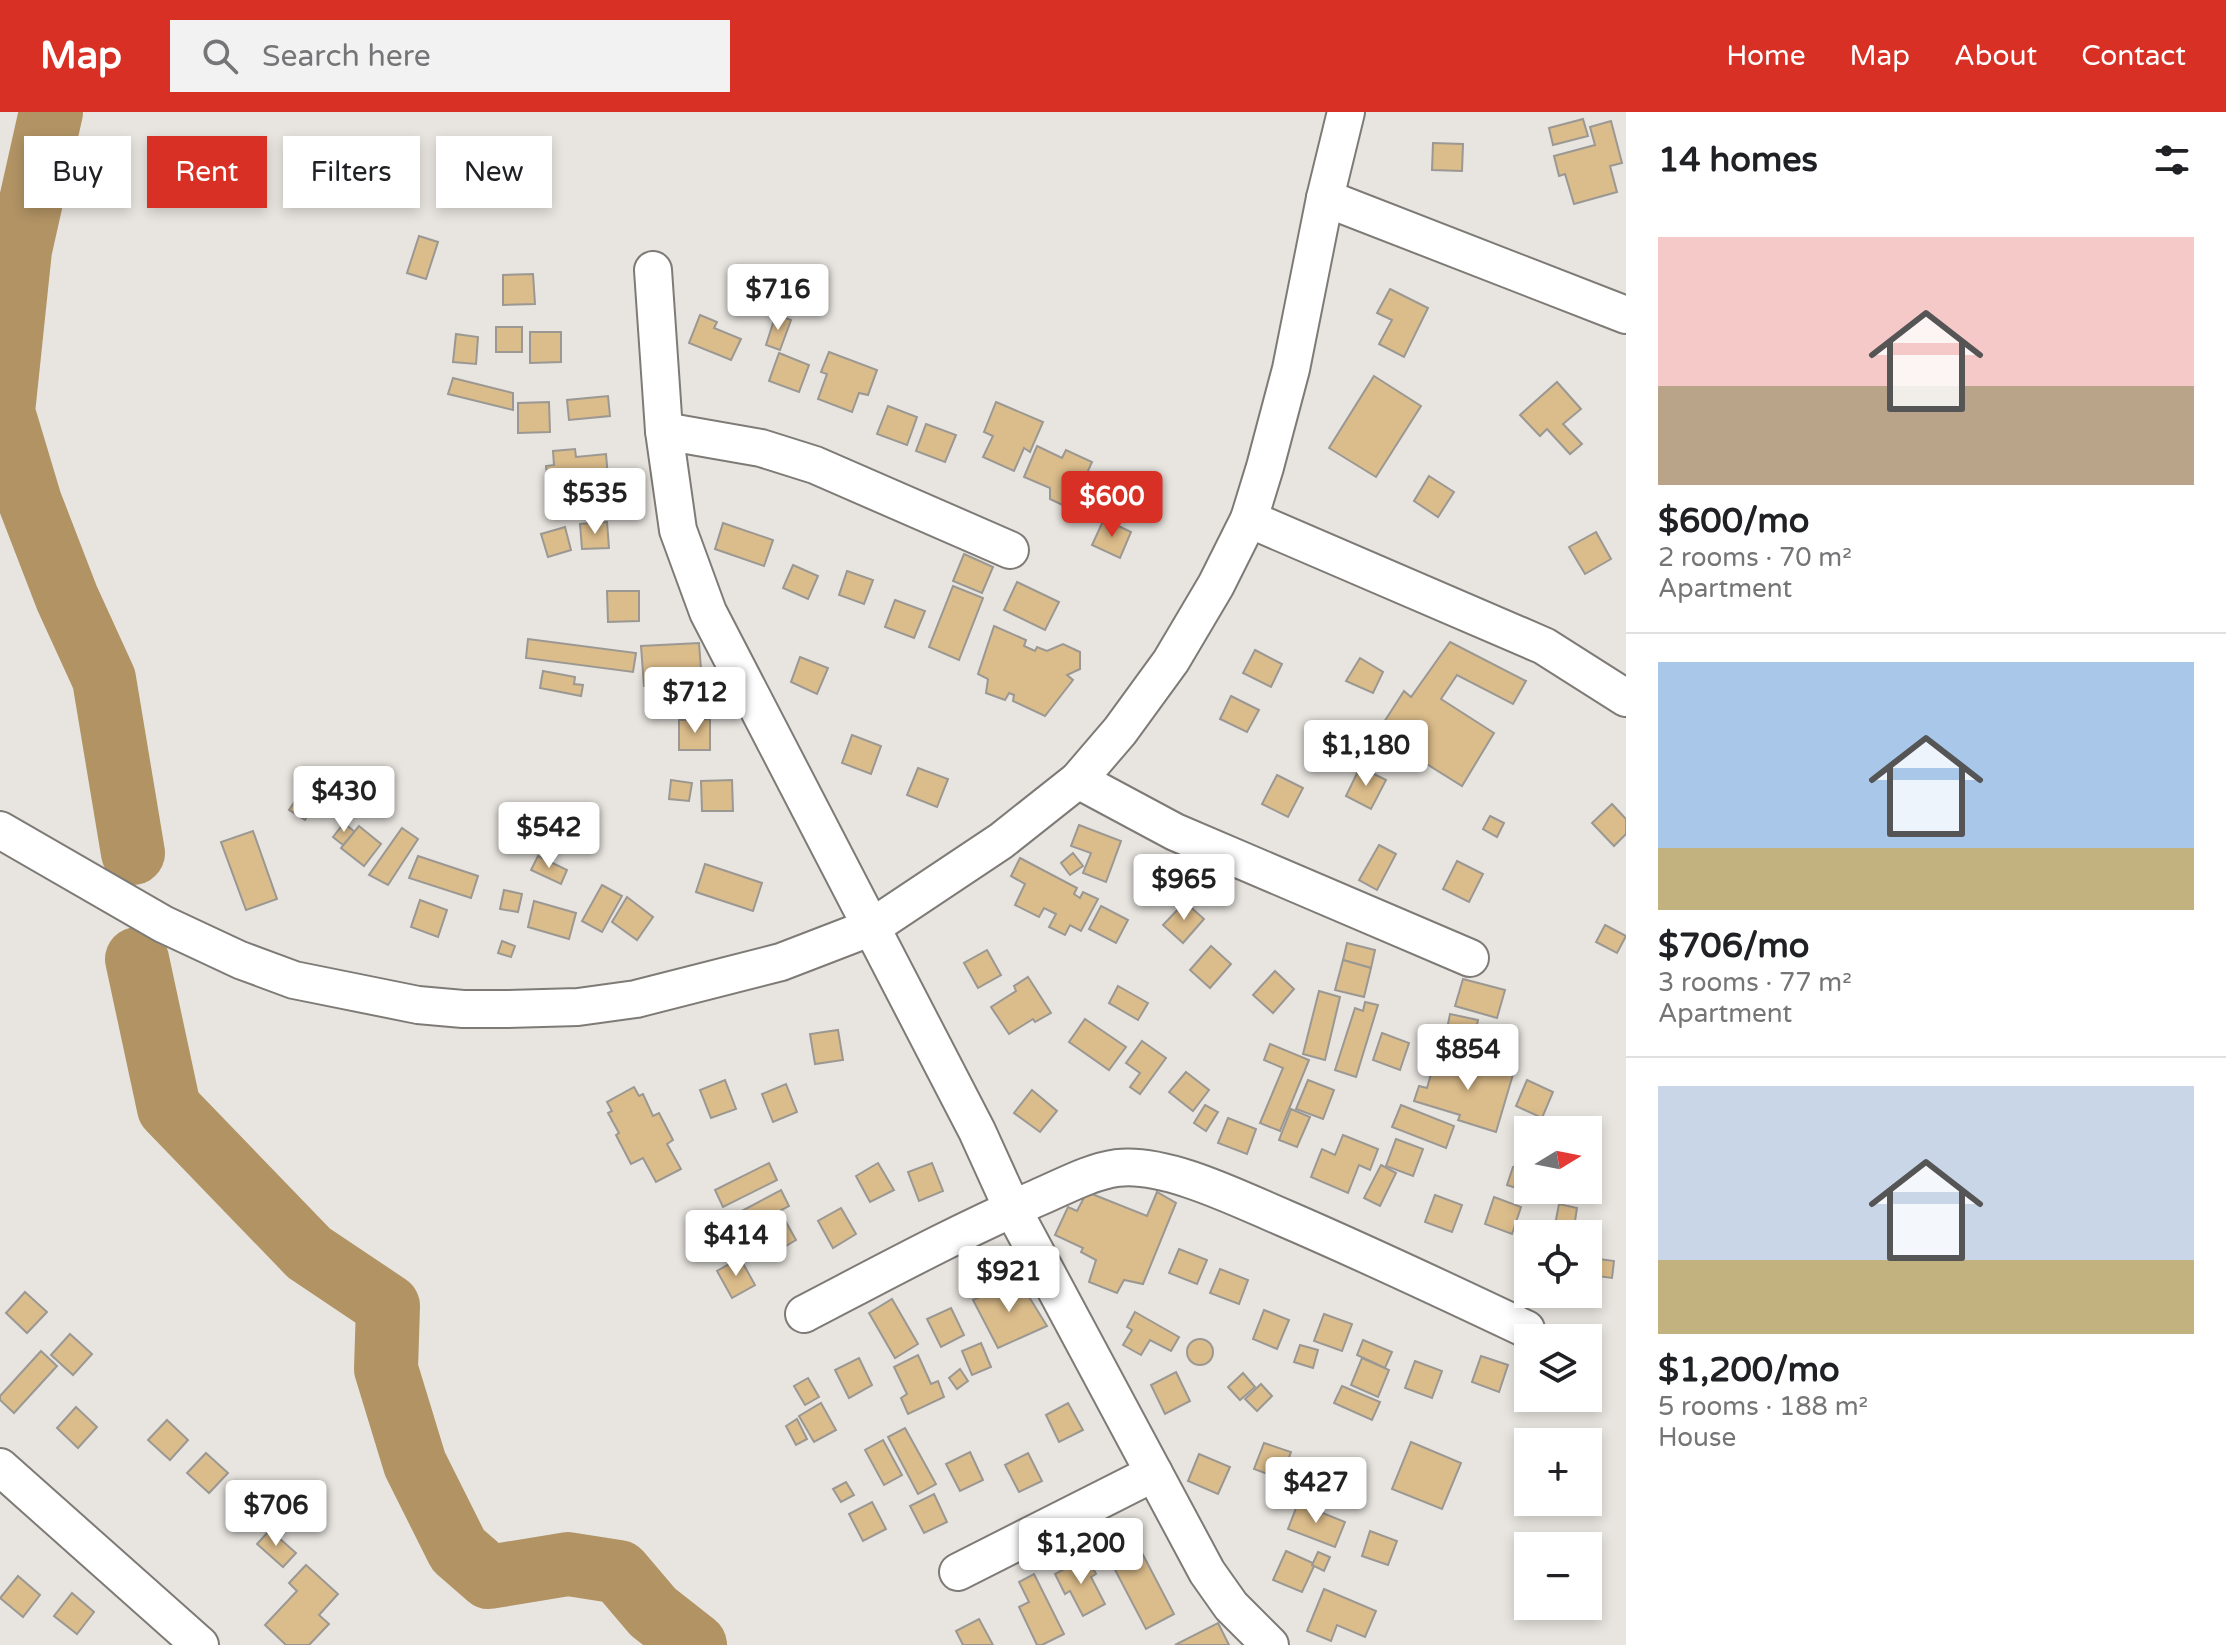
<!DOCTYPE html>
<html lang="en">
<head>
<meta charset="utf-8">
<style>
  :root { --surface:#fff; --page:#f2f2f2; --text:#202124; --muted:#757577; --line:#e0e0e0; --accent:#d93025 }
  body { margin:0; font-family:"Varela Round",sans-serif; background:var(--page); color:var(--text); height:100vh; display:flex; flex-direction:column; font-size:30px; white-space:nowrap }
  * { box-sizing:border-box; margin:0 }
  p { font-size:26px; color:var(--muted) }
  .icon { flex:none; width:44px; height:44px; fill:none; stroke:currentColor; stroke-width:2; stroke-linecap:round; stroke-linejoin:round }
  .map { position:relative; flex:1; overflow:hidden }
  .details { display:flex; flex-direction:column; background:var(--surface); width:600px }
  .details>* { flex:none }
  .banner { position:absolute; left:24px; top:24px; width:760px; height:72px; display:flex; gap:16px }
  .needle { width:52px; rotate:80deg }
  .fabs { position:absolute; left:1514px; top:1004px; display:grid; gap:16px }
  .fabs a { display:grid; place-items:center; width:88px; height:88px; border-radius:0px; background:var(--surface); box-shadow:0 4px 12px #0003; font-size:40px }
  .price { position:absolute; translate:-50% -68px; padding:0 18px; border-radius:8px; background:#fff; color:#222; font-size:26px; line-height:52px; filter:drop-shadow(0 2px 4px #0008) }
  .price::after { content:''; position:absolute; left:50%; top:48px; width:24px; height:18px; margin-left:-12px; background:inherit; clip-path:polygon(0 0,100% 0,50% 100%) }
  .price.current { background:var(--accent); color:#fff }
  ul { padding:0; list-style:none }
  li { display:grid; align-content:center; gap:16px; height:424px; padding:0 32px }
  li+li { border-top:2px solid var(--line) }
  li span { display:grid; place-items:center; height:248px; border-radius:0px; color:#555 }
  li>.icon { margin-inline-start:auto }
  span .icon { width:144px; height:144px; fill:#fffc; stroke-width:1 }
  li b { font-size:34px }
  h2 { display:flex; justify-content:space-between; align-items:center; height:96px; padding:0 32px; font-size:34px }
  .pill { padding:0 28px; border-radius:0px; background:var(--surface); box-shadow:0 4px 12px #0003; font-size:28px; line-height:72px }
  .pill.current { background:var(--accent); color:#fff }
  header { display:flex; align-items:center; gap:48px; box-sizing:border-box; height:112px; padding:0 40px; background:var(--accent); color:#fff }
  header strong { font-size:38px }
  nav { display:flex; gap:44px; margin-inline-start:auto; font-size:28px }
  .search { width:560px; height:72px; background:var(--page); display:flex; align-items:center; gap:20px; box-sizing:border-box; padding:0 28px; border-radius:0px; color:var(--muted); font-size:30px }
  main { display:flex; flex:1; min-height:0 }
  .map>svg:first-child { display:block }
</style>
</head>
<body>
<header>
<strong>Map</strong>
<div class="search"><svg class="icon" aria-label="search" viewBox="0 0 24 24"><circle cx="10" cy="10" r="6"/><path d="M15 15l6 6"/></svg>Search here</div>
<nav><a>Home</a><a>Map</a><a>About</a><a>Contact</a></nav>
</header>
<main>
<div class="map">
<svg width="1626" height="1533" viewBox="0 0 1626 1533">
  <rect width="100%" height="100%" fill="#e8e5e0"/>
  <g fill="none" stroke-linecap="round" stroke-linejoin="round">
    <g stroke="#b19364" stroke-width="64">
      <polyline points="51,0 20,138 3,300 30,390 67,486 104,567 133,741"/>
      <polyline points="137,847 169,996 309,1141 388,1194 386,1257 415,1352 458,1438 489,1465 568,1452 619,1460 653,1500 695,1533"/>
    </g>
  </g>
  <g fill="#dbbc8b" stroke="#9b9893" stroke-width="2">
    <polygon points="1583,7 1588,24 1553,33 1549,16"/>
    <polygon points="1611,9 1622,51 1610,54 1617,80 1574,92 1565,62 1559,64 1554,44 1595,33 1590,15"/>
    <polygon points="1433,31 1463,32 1462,59 1432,58"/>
    <polygon points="419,124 438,130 426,167 407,161"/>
    <polygon points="533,162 535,192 503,193 503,163"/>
    <polygon points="1390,177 1428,196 1404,245 1379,232 1392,208 1377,201"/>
    <polygon points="776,202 791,208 780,238 766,233"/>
    <polygon points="700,203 717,210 714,216 741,227 731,248 689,231"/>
    <rect x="496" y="215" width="26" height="25"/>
    <polygon points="530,220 561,220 561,250 530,251"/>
    <polygon points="456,222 478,225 476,252 453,250"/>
    <polygon points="829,240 877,258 868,283 859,281 852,300 818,287 827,262 821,260"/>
    <polygon points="779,241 809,253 799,280 769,269"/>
    <polygon points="1374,264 1421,294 1376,365 1329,336"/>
    <polygon points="453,266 513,281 513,298 448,282"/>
    <polygon points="1557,270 1581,297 1563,312 1582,332 1570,342 1547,317 1540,324 1520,303"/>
    <polygon points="608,284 610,304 569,308 567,288"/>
    <polygon points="549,290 550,320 518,321 518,291"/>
    <polygon points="996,290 1043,310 1030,340 1024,336 1014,359 983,345 993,324 984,320"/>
    <polygon points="888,294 917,305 907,333 877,322"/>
    <polygon points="926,312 956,323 945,350 916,339"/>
    <polygon points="1037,334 1062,346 1066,338 1092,350 1071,397 1050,387 1050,376 1024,365"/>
    <polygon points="575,337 576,345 606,342 609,377 549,382 546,354 554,353 553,339"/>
    <polygon points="1429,364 1454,380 1438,405 1414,389"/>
    <polygon points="1116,377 1129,385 1121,400 1107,391"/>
    <polygon points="1104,407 1131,420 1120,446 1092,433"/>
    <polygon points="607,410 609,436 582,437 580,412"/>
    <polygon points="723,411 773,428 764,454 715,437"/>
    <polygon points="565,415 571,438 548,445 541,422"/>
    <polygon points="1596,420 1611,447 1585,462 1569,435"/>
    <polygon points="964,442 993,455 982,481 953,469"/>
    <polygon points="793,453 818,464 808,487 783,476"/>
    <polygon points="847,459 873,468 864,492 839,483"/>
    <polygon points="1017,470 1059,490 1045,518 1004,498"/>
    <polygon points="953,474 983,486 959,548 929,535"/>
    <polygon points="607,479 639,479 639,509 608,510"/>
    <polygon points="895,488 925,499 914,526 885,515"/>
    <polygon points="994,514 1026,528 1024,534 1035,539 1037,535 1047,539 1063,532 1080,540 1080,557 1067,563 1073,568 1045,604 1013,589 1014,583 1009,581 1005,588 986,581 988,567 978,562"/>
    <polygon points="528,527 636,541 633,560 526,546"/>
    <polygon points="1450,530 1526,569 1513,592 1457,563 1441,587 1494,621 1462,674 1377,621 1404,579 1411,585"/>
    <polygon points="699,531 702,570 644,574 641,534"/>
    <polygon points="1255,538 1282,552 1271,575 1243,561"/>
    <polygon points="800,545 828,556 817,582 791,570"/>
    <polygon points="1360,546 1383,560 1373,581 1346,569"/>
    <polygon points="543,559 575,565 574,572 583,573 581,584 540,576"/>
    <polygon points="1231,584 1259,598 1247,620 1220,607"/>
    <polygon points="710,607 710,638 679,638 679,608"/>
    <polygon points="852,623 881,634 871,662 842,651"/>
    <polygon points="1360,655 1386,668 1371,697 1346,684"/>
    <polygon points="918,656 948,667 937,695 907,683"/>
    <polygon points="1277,663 1303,676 1288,705 1262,692"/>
    <polygon points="671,668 692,671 689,689 669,687"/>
    <polygon points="732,668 733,699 702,699 701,669"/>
    <polygon points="300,682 315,693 305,708 289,698"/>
    <polygon points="1612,692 1626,707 1626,722 1614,734 1592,711"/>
    <polygon points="1490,704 1504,711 1497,725 1483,717"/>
    <polygon points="344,711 355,720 343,733 333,725"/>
    <polygon points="1079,713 1121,729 1106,770 1083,761 1091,741 1071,734"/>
    <polygon points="359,714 381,732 364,754 341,736"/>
    <polygon points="402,716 418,727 388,773 369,763"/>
    <polygon points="253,719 277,787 246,798 221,730"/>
    <polygon points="1379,733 1396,742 1377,778 1359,768"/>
    <polygon points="1073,741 1083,754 1070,763 1061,751"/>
    <polygon points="418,744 478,764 471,786 409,766"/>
    <polygon points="538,744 567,758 561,772 531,758"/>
    <polygon points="1020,746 1077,776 1074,782 1080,786 1083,780 1098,787 1081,819 1070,813 1065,823 1049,815 1056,802 1044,796 1039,805 1015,793 1025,772 1011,764"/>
    <polygon points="1457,749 1483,762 1469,790 1443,777"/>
    <polygon points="705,752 762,771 753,799 696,780"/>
    <polygon points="602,773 622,784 602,820 582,809"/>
    <polygon points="504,778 522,782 518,800 500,797"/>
    <polygon points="627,785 653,805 637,828 612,810"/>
    <polygon points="420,788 447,798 438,825 411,815"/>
    <polygon points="534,789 576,801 569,827 528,815"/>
    <polygon points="1185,790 1204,807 1183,831 1163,813"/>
    <polygon points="1101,794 1128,808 1116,831 1089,817"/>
    <polygon points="1605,813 1626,824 1617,841 1596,830"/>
    <polygon points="502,829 515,834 511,845 498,841"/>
    <polygon points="1347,831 1375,838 1371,856 1343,848"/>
    <polygon points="1211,834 1231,852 1210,876 1190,858"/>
    <polygon points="987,838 1001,863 978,876 964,851"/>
    <polygon points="1343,848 1371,856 1364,885 1335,878"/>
    <polygon points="1275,859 1294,877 1273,901 1253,883"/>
    <polygon points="1028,865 1051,901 1035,910 1033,907 1009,922 991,895 1016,879 1014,874"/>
    <polygon points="1463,867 1505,878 1497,906 1455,894"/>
    <polygon points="1118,874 1148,891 1138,908 1109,891"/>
    <polygon points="1319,879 1340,885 1325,948 1303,942"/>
    <polygon points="1365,890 1378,893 1356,965 1335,958 1355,896 1363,899"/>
    <polygon points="1450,902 1478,908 1471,938 1444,932"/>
    <polygon points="1085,907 1126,935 1109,958 1069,930"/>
    <polygon points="838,918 843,948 815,952 810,922"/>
    <polygon points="1382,921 1409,931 1400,958 1373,948"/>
    <polygon points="1142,929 1166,946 1140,982 1130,975 1140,961 1126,951"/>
    <polygon points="1270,932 1309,948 1280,1019 1260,1011 1283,956 1264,948"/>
    <polygon points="1436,945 1475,957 1478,948 1514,959 1496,1020 1458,1008 1460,1003 1414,989 1419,974 1427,976"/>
    <polygon points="1186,960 1209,978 1193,999 1169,980"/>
    <polygon points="725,968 736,997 711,1006 700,978"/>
    <polygon points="1308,968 1334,978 1323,1007 1296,997"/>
    <polygon points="1527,968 1553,980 1542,1006 1516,994"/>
    <polygon points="786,972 797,1000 773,1010 762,982"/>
    <polygon points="634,975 639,984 643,982 653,1004 659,1001 673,1028 667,1032 681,1057 656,1070 643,1046 631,1052 616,1023 619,1021 608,1001 612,999 607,990"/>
    <polygon points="1032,978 1057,999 1040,1020 1014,1001"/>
    <polygon points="1205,993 1218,1000 1206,1019 1194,1011"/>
    <polygon points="1401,993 1454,1014 1446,1036 1392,1015"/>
    <polygon points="1291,997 1310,1005 1297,1035 1279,1028"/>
    <polygon points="1228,1006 1256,1017 1247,1042 1218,1031"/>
    <polygon points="1343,1023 1378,1037 1370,1058 1359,1053 1348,1081 1311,1065 1322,1037 1335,1043"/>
    <polygon points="1396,1027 1423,1037 1413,1064 1386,1054"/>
    <polygon points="769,1051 777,1068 723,1095 715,1078"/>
    <polygon points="878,1051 894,1078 870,1090 856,1064"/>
    <polygon points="932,1051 943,1079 919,1089 908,1060"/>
    <polygon points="1381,1053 1396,1061 1380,1094 1364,1086"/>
    <polygon points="1513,1055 1528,1060 1523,1078 1507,1073"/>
    <polygon points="781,1078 789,1094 746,1117 738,1101"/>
    <polygon points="1087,1080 1147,1104 1157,1080 1176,1091 1143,1172 1124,1168 1117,1181 1089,1170 1096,1148 1081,1140 1083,1136 1055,1123 1068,1095 1077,1099"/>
    <polygon points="1435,1083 1462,1093 1452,1120 1425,1110"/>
    <polygon points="1494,1085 1521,1095 1512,1122 1485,1112"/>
    <polygon points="1559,1092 1577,1096 1573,1122 1554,1118"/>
    <polygon points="841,1096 856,1122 833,1136 818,1109"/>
    <polygon points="781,1101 796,1128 774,1141 759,1114"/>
    <polygon points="1179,1137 1207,1148 1197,1172 1169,1161"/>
    <polygon points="740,1146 755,1173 732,1186 717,1159"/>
    <polygon points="1592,1146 1614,1149 1612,1166 1589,1163"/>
    <polygon points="1220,1157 1248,1168 1239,1192 1210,1181"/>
    <polygon points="1018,1167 1047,1214 998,1236 973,1188"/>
    <polygon points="25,1180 47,1200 27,1221 6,1201"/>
    <polygon points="892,1187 918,1232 895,1246 869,1201"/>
    <polygon points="951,1196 964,1223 941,1235 927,1207"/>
    <polygon points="1264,1198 1289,1208 1277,1237 1253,1227"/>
    <polygon points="1135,1200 1179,1225 1171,1239 1150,1228 1141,1243 1123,1233 1132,1218 1127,1215"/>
    <polygon points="1324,1202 1352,1212 1342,1239 1314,1229"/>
    <polygon points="70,1222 92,1242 73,1263 51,1243"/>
    <circle cx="1200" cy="1240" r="13"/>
    <polygon points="1363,1228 1392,1240 1385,1256 1357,1243"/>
    <polygon points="981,1231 991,1255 972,1263 962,1239"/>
    <polygon points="1300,1233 1318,1238 1313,1256 1294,1250"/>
    <polygon points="41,1239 57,1254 14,1301 0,1288 0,1284"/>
    <polygon points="918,1243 931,1272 938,1269 944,1285 908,1302 901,1286 907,1282 894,1255"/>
    <polygon points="1481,1244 1508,1253 1499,1280 1472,1270"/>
    <polygon points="859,1246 872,1273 849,1286 835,1258"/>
    <polygon points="1362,1246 1389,1258 1378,1285 1351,1273"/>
    <polygon points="1415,1249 1442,1259 1432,1286 1405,1276"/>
    <polygon points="960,1257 968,1269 957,1277 949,1266"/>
    <polygon points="1176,1260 1190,1289 1165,1302 1151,1273"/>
    <polygon points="1243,1261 1255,1275 1240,1288 1228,1275"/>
    <polygon points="808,1266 819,1285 805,1293 794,1274"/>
    <polygon points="1261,1272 1272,1284 1257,1299 1245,1287"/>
    <polygon points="1342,1274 1380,1290 1372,1308 1334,1291"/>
    <polygon points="821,1291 836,1318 814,1330 799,1304"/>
    <polygon points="1068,1291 1083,1318 1059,1330 1046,1303"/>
    <polygon points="76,1295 97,1315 78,1336 57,1316"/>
    <polygon points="797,1307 807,1327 796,1333 786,1314"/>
    <polygon points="167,1308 188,1328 170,1348 148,1328"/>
    <polygon points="905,1316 936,1372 918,1382 888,1325"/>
    <polygon points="883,1328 902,1363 884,1373 865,1338"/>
    <polygon points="1411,1330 1461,1351 1442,1397 1392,1377"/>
    <polygon points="1264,1331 1291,1340 1281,1367 1254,1357"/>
    <polygon points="970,1340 983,1368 960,1379 946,1352"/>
    <polygon points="206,1341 228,1361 209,1381 187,1361"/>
    <polygon points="1028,1341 1042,1369 1019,1380 1005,1353"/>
    <polygon points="1199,1342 1230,1355 1218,1382 1188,1369"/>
    <polygon points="1325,1353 1352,1363 1342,1390 1315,1379"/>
    <polygon points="846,1370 854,1383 841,1390 833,1377"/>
    <polygon points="934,1382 947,1410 924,1421 910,1394"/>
    <polygon points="872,1390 886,1417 863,1429 849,1402"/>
    <polygon points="1298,1391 1345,1410 1335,1435 1288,1417"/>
    <polygon points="270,1418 296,1441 283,1455 257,1432"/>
    <polygon points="1370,1419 1397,1429 1388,1453 1362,1444"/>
    <polygon points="1141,1439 1174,1502 1146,1517 1113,1454"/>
    <polygon points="1286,1439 1315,1452 1302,1480 1273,1468"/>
    <polygon points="1318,1440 1330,1445 1324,1459 1312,1453"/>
    <polygon points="1087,1445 1096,1462 1091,1465 1105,1492 1083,1504 1070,1479 1065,1482 1055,1462"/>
    <polygon points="306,1453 338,1482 319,1503 329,1512 309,1533 286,1533 265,1513 297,1479 289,1471"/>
    <polygon points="1034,1462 1064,1522 1042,1533 1037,1533 1019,1495 1029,1490 1019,1470"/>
    <polygon points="18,1464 40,1483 23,1505 0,1486"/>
    <polygon points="1324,1477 1376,1499 1365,1525 1337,1513 1331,1529 1307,1519"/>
    <polygon points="72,1481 94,1500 77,1522 54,1504"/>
    <polygon points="979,1507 993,1533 963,1533 956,1519"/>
    <polygon points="1218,1511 1229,1533 1175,1533"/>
  </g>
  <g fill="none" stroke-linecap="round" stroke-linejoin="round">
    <g stroke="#7e7b77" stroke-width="40">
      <g id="street">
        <polyline points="1325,86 1626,203"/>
        <polyline points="653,158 664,319 678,418 708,500 977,1019 1012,1096 1207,1460 1231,1494 1270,1533"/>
        <polyline points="664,319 761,336 815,353 1010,438"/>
        <polyline points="1249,407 1544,534 1626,586"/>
        <polyline points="1078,668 1175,720 1470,846"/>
        <polyline points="0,718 163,812 240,848 294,868 418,893 463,897 506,897 578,895 636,887 781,850 872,815 1001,729 1078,668 1120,619 1171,549 1216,473 1249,407 1265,355 1291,257 1325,86 1346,0"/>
        <path d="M804,1202C881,1162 958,1120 1037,1086C1063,1075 1089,1060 1117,1056C1166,1050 1239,1087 1284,1106C1365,1141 1446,1179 1526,1217"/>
        <polyline points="0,1355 200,1533"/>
        <polyline points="958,1460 1154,1361"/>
      </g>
    </g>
    <use href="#street" stroke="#fff" stroke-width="36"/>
  </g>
</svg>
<div class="fabs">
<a><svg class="needle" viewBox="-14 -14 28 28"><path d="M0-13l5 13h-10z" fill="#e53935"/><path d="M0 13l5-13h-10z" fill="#757577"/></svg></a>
<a><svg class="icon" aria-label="locate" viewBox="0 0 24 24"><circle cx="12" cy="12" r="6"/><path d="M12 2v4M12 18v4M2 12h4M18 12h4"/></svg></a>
<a><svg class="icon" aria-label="layers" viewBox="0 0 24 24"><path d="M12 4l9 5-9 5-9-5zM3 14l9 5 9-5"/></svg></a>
<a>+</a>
<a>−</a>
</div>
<b class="price" style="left:778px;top:220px">$716</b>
<b class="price" style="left:595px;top:424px">$535</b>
<b class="price current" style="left:1112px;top:427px">$600</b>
<b class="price" style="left:695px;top:623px">$712</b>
<b class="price" style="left:1366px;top:676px">$1,180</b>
<b class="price" style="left:344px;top:722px">$430</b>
<b class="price" style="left:549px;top:758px">$542</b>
<b class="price" style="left:1184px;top:810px">$965</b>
<b class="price" style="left:1468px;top:980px">$854</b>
<b class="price" style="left:736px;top:1166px">$414</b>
<b class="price" style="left:1009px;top:1202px">$921</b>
<b class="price" style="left:1316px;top:1413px">$427</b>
<b class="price" style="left:276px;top:1436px">$706</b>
<b class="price" style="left:1081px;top:1474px">$1,200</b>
<div class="banner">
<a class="pill">Buy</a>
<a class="pill current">Rent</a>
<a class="pill">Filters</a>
<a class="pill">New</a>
</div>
</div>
<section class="details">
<h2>14 homes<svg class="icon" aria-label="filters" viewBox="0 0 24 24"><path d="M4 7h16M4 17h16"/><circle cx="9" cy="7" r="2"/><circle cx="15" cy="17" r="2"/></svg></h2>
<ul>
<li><span style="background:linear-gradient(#f6c9c9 60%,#b9a48a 0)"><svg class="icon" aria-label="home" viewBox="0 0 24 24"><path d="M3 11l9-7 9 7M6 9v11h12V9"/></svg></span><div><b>$600/mo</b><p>2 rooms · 70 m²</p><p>Apartment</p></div></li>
<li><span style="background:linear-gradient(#a9c7e8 75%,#c2b280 0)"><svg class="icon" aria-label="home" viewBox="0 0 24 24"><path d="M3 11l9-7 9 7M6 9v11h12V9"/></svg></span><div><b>$706/mo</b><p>3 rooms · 77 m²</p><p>Apartment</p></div></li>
<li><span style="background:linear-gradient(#c9d6e8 70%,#c2b280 0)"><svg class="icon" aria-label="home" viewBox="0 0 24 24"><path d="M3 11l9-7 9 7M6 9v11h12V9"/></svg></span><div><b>$1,200/mo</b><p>5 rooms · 188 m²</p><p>House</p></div></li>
</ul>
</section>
</main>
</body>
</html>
